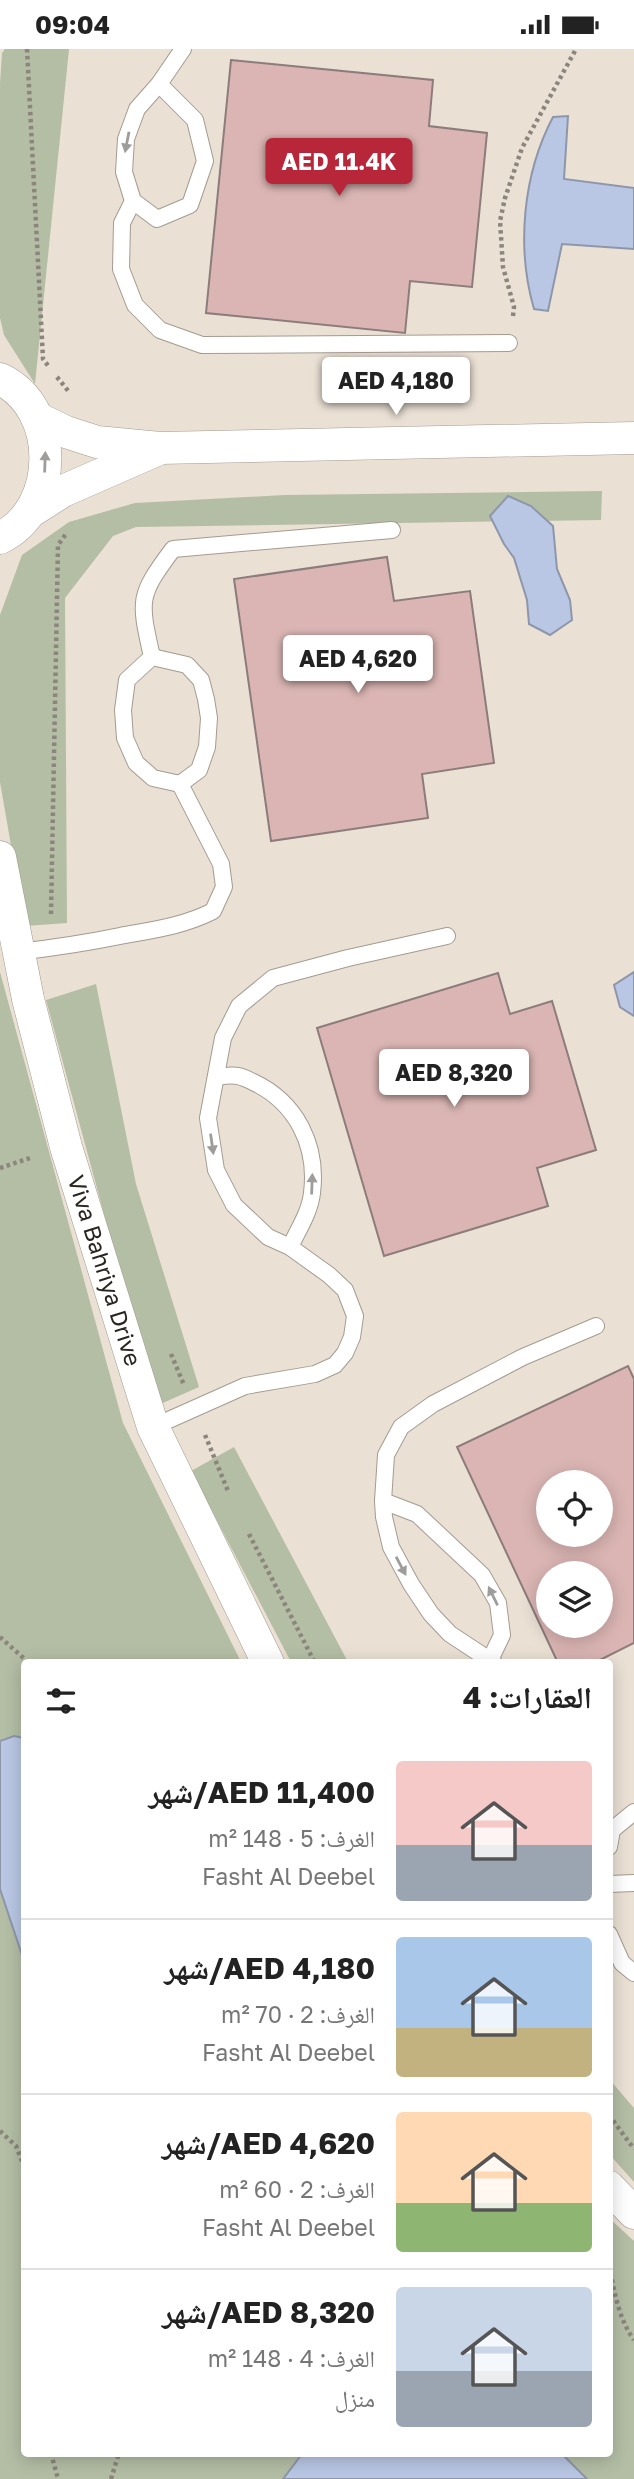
<!DOCTYPE html>
<html lang="ar">
<head>
<meta charset="utf-8">
<style>
  :root { --surface:#fff; --page:#f6f6f6; --text:#222; --muted:#767676; --line:#e0e0e0; --accent:#b8263a }
  body { margin:0; font-family:"Golos Text","Noto Naskh Arabic",sans-serif; background:var(--page); color:var(--text); direction:rtl; height:100vh; display:flex; flex-direction:column; font-size:26px; white-space:nowrap }
  * { box-sizing:border-box; margin:0 }
  p { font-size:23px; color:var(--muted) }
  .icon { flex:none; width:38px; height:38px; fill:none; stroke:currentColor; stroke-width:2; stroke-linecap:round; stroke-linejoin:round }
  .map { position:relative; flex:1; overflow:hidden; direction:ltr }
  .panel { position:absolute; left:21px; top:1610px; width:592px; height:798px; display:flex; flex-direction:column; background:var(--surface); border-radius:7px; box-shadow:0 4px 18px #0003; direction:rtl }
  .panel>* { flex:none }
  .buttons { position:absolute; left:536px; top:1421px; display:grid; gap:14px }
  .buttons a { display:grid; place-items:center; width:77px; height:77px; border-radius:50%; background:var(--surface); box-shadow:0 4px 18px #0003; font-size:35px }
  .price { position:absolute; translate:-50% -60px; padding:0 16px; border-radius:7px; background:#fff; color:#222; font-size:23px; line-height:46px; filter:drop-shadow(0 2px 4px #0008) }
  .price::after { content:''; position:absolute; left:50%; top:42px; width:21px; height:16px; margin-left:-10px; background:inherit; clip-path:polygon(0 0,100% 0,50% 100%) }
  .price.current { background:var(--accent); color:#fff }
  ul { padding:0; list-style:none }
  li { display:flex; align-items:center; gap:21px; height:175px; padding:0 21px }
  li+li { border-top:2px solid var(--line) }
  li span { display:grid; place-items:center; flex:none; width:196px; height:140px; border-radius:7px; color:#555 }
  li>.icon { margin-inline-start:auto }
  span .icon { width:84px; height:84px; fill:#fffc; stroke-width:1 }
  li b { font-size:30px }
  h2 { display:flex; justify-content:space-between; align-items:center; height:84px; padding:0 21px; font-size:30px }
  .status { display:flex; justify-content:space-between; align-items:center; height:49px; padding:0 35px; background:var(--surface); direction:ltr }
  .status svg { height:19px; fill:currentColor }
  .map>svg:first-child { display:block }
</style>
</head>
<body>
<div class="status"><b>09:04</b><svg viewBox="0 0 49 12"><path d="M0 12V9h3v3zM5 12V6h3v6zM10 12V3h3v9zM15 12V0h3v12zM26 1h20v11H26zM47 4h2v5h-2z"/></svg></div>
<div class="map">
<svg width="634" height="2430" viewBox="0 0 634 2430">
  <rect width="100%" height="100%" fill="#eae0d4"/>
  <g fill="#b4bea5">
    <polygon points="5,0 69,0 35,335 4,286 0,269 0,34 2,4"/>
    <polygon points="602,442 601,471 136,478 113,487 65,549 67,874 25,877 0,733 0,566 22,506 69,473 135,454 285,446"/>
    <polygon points="0,923 123,1374 241,1613 24,1614 24,2404 609,2404 609,2169 634,2192 634,2430 0,2430"/>
    <polygon points="96,935 136,1135 199,1338 156,1357 46,951"/>
    <polygon points="234,1398 348,1613 291,1613 191,1422"/>
    <polygon points="609,2030 634,2059 634,2133 609,2105"/>
  </g>
  <g fill="#b9c7e4" stroke="#8e97aa" stroke-width="2">
    <path d="M568,67L564,130L634,139V200L562,195L548,262L534,260C516,198 523,125 553,68Z"/>
    <polygon points="508,447 531,457 553,477 557,520 570,551 572,571 550,586 529,575 527,551 514,509 504,495 490,467"/>
    <polygon points="634,923 634,967 620,958 614,936"/>
    <polygon points="14,1687 24,1689 24,1912 0,1840 0,1692"/>
    <polygon points="302,2405 562,2405 587,2430 283,2430"/>
  </g>
  <g fill="#dab5b3" stroke="#8c7c7b" stroke-width="2" fill-rule="evenodd">
    <polygon points="231,11 433,31 429,77 487,84 472,238 410,232 405,284 206,264"/>
    <polygon points="387,508 394,552 470,542 494,714 422,725 428,769 271,792 234,530"/>
    <polygon points="498,924 510,965 552,952 596,1101 537,1119 548,1157 384,1207 317,979"/>
    <path d="M628,1317L634,1330V1594L594,1614H558L457,1398ZM548,1433H600V1486H548ZM548,1524H600V1577H548Z"/>
  </g>
  <g fill="none" stroke-linecap="round" stroke-linejoin="round">
    <g stroke="#a49b90" stroke-width="18">
      <g id="lane">
        <polyline points="159,35 195,71 205,112 190,156 157,170 133,152 124,123 126,90 137,60 159,35 183,0"/>
        <polyline points="133,152 122,174 121,220 135,256 160,281 202,296 509,294"/>
        <polygon points="152,608 187,616 201,631 206,650 209,669 207,698 199,721 180,735 153,729 136,714 125,689 123,661 127,631"/>
        <path d="M152,608C139,550 138,547 173,500L392,481"/>
        <path d="M18,903C52,899 86,894 120,887C152,881 184,877 213,862L224,838L221,815L180,735"/>
        <path d="M218,1028C233,1025 240,1026 253,1033C296,1053 318,1096 312,1144C310,1163 298,1181 290,1198"/>
        <polyline points="153,1378 245,1337 315,1325 335,1316 345,1304 352,1288 355,1267 345,1241 329,1226 290,1198 268,1188 234,1156 216,1121 208,1069 223,989 239,957 273,929 348,909 447,887"/>
        <polyline points="383,1452 417,1465 482,1526 498,1554 502,1586 490,1611"/>
        <polyline points="494,1614 450,1585 431,1565 411,1535 391,1498 384,1468 383,1452 386,1406 401,1378 433,1355 523,1308 596,1277"/>
        <polyline points="609,1798 612,1781 634,1763"/>
        <polyline points="609,1835 634,1834"/>
        <polyline points="609,1885 622,1914 634,1924"/>
      </g>
    </g>
    <g stroke="#a49b90" stroke-width="33">
      <g id="street">
        <path d="M0,330C61,359 60,460 0,489"/>
        <polyline points="37,369 66,383 97,393 160,399 634,389"/>
        <polyline points="30,463 63,442 159,400"/>
        <path id="s1" d="M0,808L28,950L66,1098L153,1378L268,1614"/>
        <polyline points="609,2138 634,2164"/>
      </g>
    </g>
    <g stroke="#8c857d" stroke-width="4.5" stroke-dasharray="3.5 3.5" stroke-linecap="butt">
      <polyline points="27,0 43,310 49,318"/>
      <polyline points="513,267 514,258 503,218 500,172 505,149 522,99 576,0"/>
      <polyline points="57,328 69,343"/>
      <polyline points="51,865 58,496 66,485"/>
      <polyline points="0,1119 33,1108"/>
      <polyline points="171,1305 184,1336"/>
      <polyline points="205,1386 228,1442"/>
      <polyline points="249,1485 315,1614"/>
      <polyline points="0,1588 29,1614"/>
      <polyline points="609,2066 634,2100"/>
      <polyline points="0,2082 16,2097 24,2117"/>
      <path d="M609,2217C614,2241 619,2271 634,2291"/>
      <polyline points="51,2404 58,2430"/>
      <polyline points="111,2430 119,2404"/>
    </g>
    <use href="#lane" stroke="#fff" stroke-width="16"/>
    <use href="#street" stroke="#fff" stroke-width="32"/>
  </g>
  <defs><path id="oneway-solid" d="M-6-.8H1V-3.2L6.5 0L1 3.2V.8H-6Z" transform="scale(1.75)"/></defs>
  <g fill="#9f9d9b">
    <use href="#oneway-solid" transform="translate(127 93) rotate(101)"/>
    <use href="#oneway-solid" transform="translate(45 413) rotate(-88)"/>
    <use href="#oneway-solid" transform="translate(212 1095) rotate(82)"/>
    <use href="#oneway-solid" transform="translate(312 1135) rotate(-88)"/>
    <use href="#oneway-solid" transform="translate(401 1517) rotate(62)"/>
    <use href="#oneway-solid" transform="translate(493 1547) rotate(-116)"/>
  </g>
  <g text-anchor="middle" stroke-width="7" stroke-linejoin="round" paint-order="stroke">
    <g font-size="23" fill="#292621" stroke="#f7ede1">
      <text dy="8" stroke="none"><textPath href="#s1" startOffset="427">Viva Bahriya Drive</textPath></text>
    </g>
  </g>
</svg>
<div class="buttons">
<a><svg class="icon" aria-label="locate" viewBox="0 0 24 24"><circle cx="12" cy="12" r="6"/><path d="M12 2v4M12 18v4M2 12h4M18 12h4"/></svg></a>
<a><svg class="icon" aria-label="layers" viewBox="0 0 24 24"><path d="M12 4l9 5-9 5-9-5zM3 14l9 5 9-5"/></svg></a>
</div>
<b class="price current" style="left:339px;top:149px">AED 11.4K</b>
<b class="price" style="left:396px;top:368px">AED 4,180</b>
<b class="price" style="left:358px;top:646px">AED 4,620</b>
<b class="price" style="left:454px;top:1060px">AED 8,320</b>
<section class="panel">
<h2>العقارات: 4<svg class="icon" aria-label="filters" viewBox="0 0 24 24"><path d="M4 7h16M4 17h16"/><circle cx="9" cy="7" r="2"/><circle cx="15" cy="17" r="2"/></svg></h2>
<ul>
<li><span style="background:linear-gradient(#f6c9c9 60%,#9aa5b1 0)"><svg class="icon" aria-label="home" viewBox="0 0 24 24"><path d="M3 11l9-7 9 7M6 9v11h12V9"/></svg></span><div><b>AED 11,400/شهر</b><p>الغرف: 5 · 148 m²</p><p>Fasht Al Deebel</p></div></li>
<li><span style="background:linear-gradient(#a9c7e8 65%,#c2b280 0)"><svg class="icon" aria-label="home" viewBox="0 0 24 24"><path d="M3 11l9-7 9 7M6 9v11h12V9"/></svg></span><div><b>AED 4,180/شهر</b><p>الغرف: 2 · 70 m²</p><p>Fasht Al Deebel</p></div></li>
<li><span style="background:linear-gradient(#ffd9b3 65%,#8fb573 0)"><svg class="icon" aria-label="home" viewBox="0 0 24 24"><path d="M3 11l9-7 9 7M6 9v11h12V9"/></svg></span><div><b>AED 4,620/شهر</b><p>الغرف: 2 · 60 m²</p><p>Fasht Al Deebel</p></div></li>
<li><span style="background:linear-gradient(#c9d6e8 60%,#9aa5b1 0)"><svg class="icon" aria-label="home" viewBox="0 0 24 24"><path d="M3 11l9-7 9 7M6 9v11h12V9"/></svg></span><div><b>AED 8,320/شهر</b><p>الغرف: 4 · 148 m²</p><p>منزل</p></div></li>
</ul>
</section>
</div>
</body>
</html>
